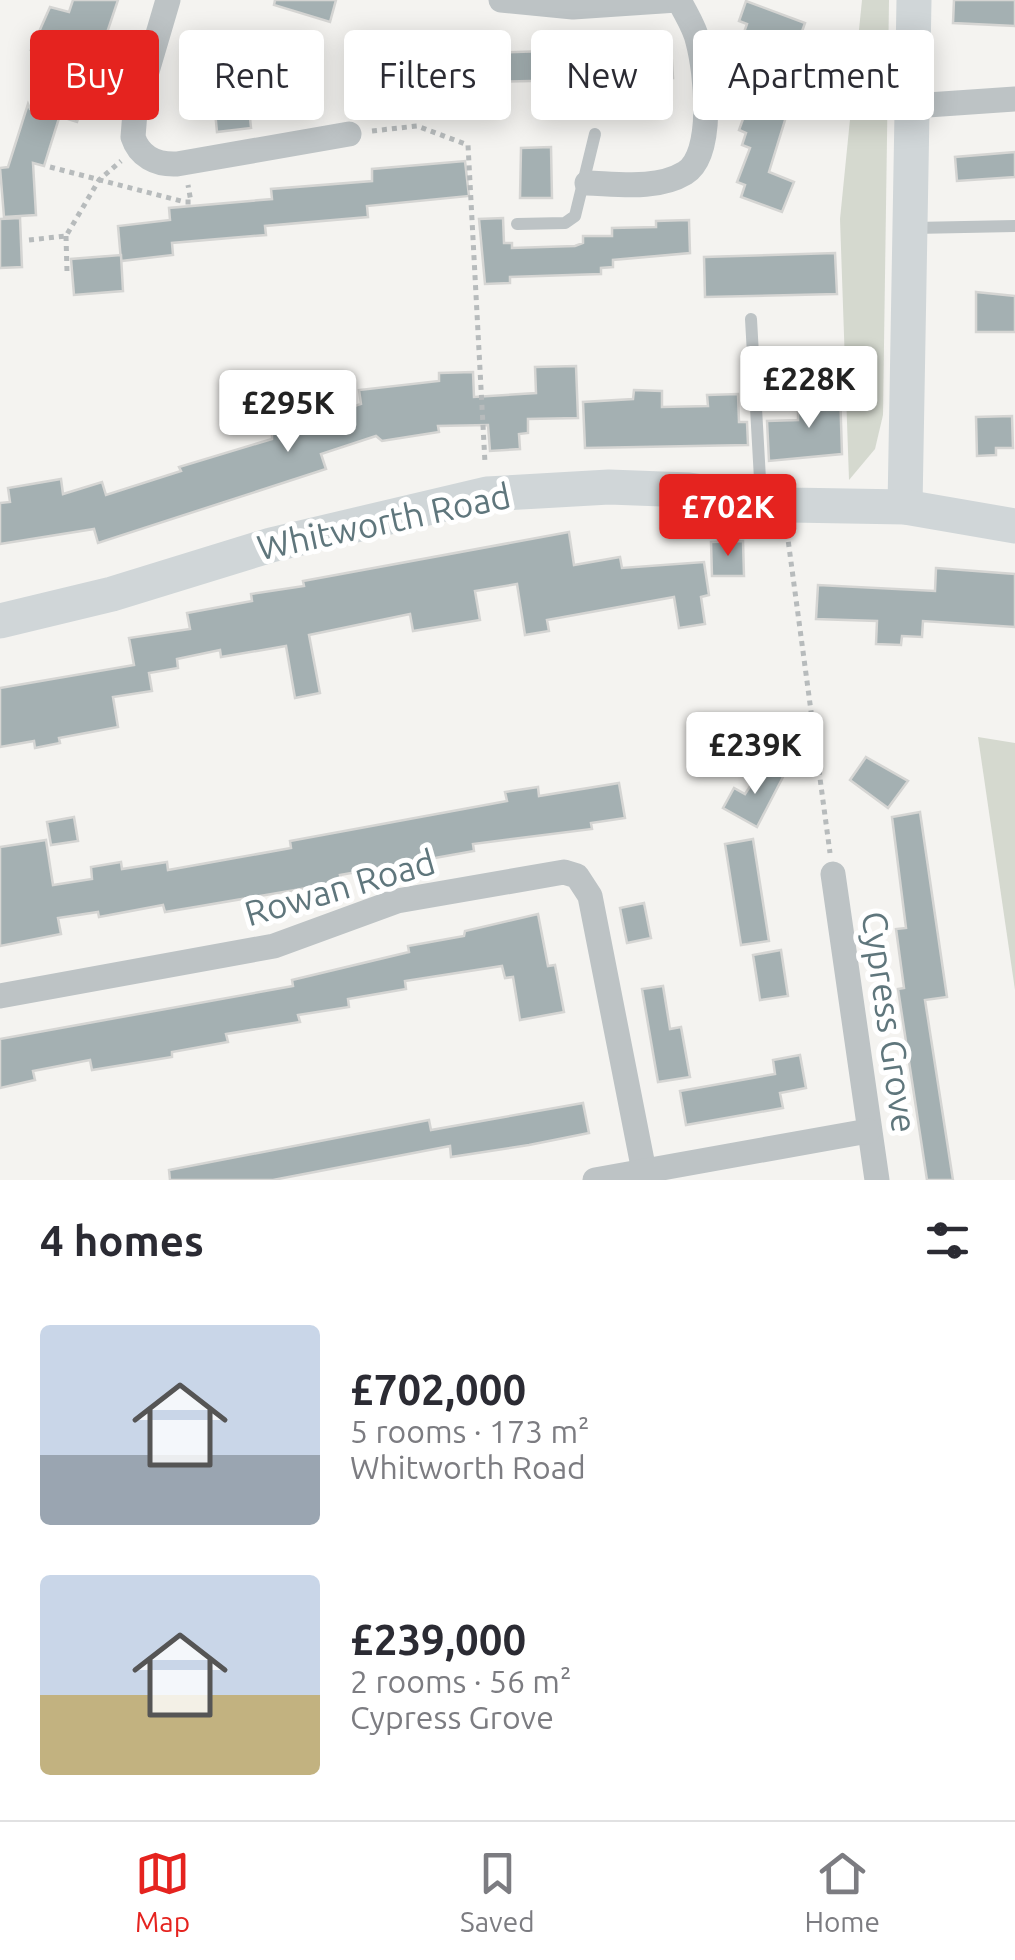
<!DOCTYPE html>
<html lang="en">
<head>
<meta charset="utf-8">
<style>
  :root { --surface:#fff; --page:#f2f2f3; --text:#2b2b33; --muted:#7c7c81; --line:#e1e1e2; --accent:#e5231f }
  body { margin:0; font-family:Ubuntu,sans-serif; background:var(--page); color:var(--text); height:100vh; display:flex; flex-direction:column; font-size:38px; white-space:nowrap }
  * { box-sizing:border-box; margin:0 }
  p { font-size:32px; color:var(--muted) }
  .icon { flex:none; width:55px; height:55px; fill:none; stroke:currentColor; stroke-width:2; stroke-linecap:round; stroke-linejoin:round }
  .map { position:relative; height:1180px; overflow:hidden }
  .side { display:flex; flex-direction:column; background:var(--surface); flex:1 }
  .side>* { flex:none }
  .top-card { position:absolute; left:30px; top:30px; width:955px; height:90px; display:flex; gap:20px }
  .price { position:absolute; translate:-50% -85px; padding:0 22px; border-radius:10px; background:#fff; color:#222; font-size:32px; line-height:65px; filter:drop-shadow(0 2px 5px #0008) }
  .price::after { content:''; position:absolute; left:50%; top:60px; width:30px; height:22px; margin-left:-15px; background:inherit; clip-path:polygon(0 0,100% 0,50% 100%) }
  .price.selected { background:var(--accent); color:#fff }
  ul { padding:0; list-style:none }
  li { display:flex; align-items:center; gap:30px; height:250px; padding:0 40px }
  li span { display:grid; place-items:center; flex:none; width:280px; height:200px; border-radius:10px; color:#555 }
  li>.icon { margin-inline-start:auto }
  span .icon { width:120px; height:120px; fill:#fffc; stroke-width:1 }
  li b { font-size:42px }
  h2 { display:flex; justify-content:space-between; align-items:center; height:120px; padding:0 40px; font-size:42px }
  .pill { padding:0 35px; border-radius:10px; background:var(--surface); box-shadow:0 5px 25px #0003; font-size:35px; line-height:90px }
  .pill.selected { background:var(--accent); color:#fff }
  .tab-bar { display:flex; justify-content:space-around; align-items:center; height:140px; border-top:2px solid var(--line); background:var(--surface); font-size:28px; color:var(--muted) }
  .tab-bar a { display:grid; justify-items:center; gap:5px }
  .tab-bar .selected { color:var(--accent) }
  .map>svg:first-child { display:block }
</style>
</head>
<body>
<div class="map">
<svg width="1015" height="1180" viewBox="0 0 1015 1180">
  <rect width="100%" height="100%" fill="#f4f3f0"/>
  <g fill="#d5d9cf">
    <polygon points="862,0 889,0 883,415 875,449 849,480 840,219"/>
    <polygon points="978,737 1015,743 1015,990"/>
  </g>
  <g fill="#a4b0b2" stroke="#d5d5d3" stroke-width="2.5">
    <polygon points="73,0 118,0 77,122 46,112 63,59 31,50 50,7 69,12"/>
    <polygon points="275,0 336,0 330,22 274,5"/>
    <polygon points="954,0 1015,0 1015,26 953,23"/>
    <polygon points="746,1 805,23 787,74 798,78 769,172 794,182 782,212 741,197 745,185 737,182 750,148 742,145 746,133 739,130 751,97 740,93 745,80 737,77 751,38 743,35 747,24 739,21"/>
    <polygon points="422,36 426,109 392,111 388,38"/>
    <polygon points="671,47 673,78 488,82 487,53"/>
    <polygon points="244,56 251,128 217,132 210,59"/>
    <polygon points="28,104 30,109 59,118 44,166 33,163 36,215 4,217 0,168 8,167"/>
    <polygon points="551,147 552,198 520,198 521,148"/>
    <polygon points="1015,152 1015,177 957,181 955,157"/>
    <polygon points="465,161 469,196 367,206 368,217 265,226 266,235 172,243 173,255 121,261 118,226 170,220 169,208 272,199 271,189 372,181 372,169"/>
    <polygon points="20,218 22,267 0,268 0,219"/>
    <polygon points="503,218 504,243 512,243 512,248 575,246 583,243 583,236 612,236 612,228 656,227 656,221 689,220 690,253 613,260 613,267 601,268 601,274 510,277 510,283 485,284 479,219"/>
    <polygon points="835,253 837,294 705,297 704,257"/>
    <polygon points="121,255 123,291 74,295 71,259"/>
    <polygon points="976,292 1015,296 1015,332 976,332"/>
    <polygon points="576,366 578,418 528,419 528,433 519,434 520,449 490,451 488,425 438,426 439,432 382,441 376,436 321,454 326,469 98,543 94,529 0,544 0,503 10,502 8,488 61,479 63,494 102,482 106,495 181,471 179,467 272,439 272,425 297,417 299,425 361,404 359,390 439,381 439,373 473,372 474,397 536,393 535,367"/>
    <polygon points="634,390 662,391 662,407 708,406 707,395 738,394 739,422 747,422 748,445 585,448 583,402 633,399"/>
    <polygon points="840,390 842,454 769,461 767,421 798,420 798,409 815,409 815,391"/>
    <polygon points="1012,416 1013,448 996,448 996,455 977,456 976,417"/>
    <polygon points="569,532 574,565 620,557 622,568 704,562 709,595 701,597 705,624 679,628 674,597 547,620 549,631 525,635 517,584 475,591 480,620 413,631 410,614 309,635 320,693 295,698 286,646 221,657 220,650 177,659 178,668 149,673 152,691 113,697 118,727 59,738 60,743 35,748 34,741 0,747 0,688 134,665 129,638 190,629 187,613 252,601 251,594 304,586 303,581"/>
    <polygon points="743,541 744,576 712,576 711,542"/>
    <polygon points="936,568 1015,574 1015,627 923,621 922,637 902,636 901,645 876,644 877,621 816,619 818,585 935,591"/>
    <polygon points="866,757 908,781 888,808 850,780"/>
    <polygon points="764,765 783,777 757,827 723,808 734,788 745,794"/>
    <polygon points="619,783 625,818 591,823 592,829 473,844 474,851 340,875 342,882 201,906 165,912 163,905 99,917 98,912 58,918 61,934 0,946 0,847 46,840 53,885 92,879 91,867 121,862 122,869 167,862 168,870 291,848 290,841 507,801 505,792 538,787 539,796"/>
    <polygon points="920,812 947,997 925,1000 953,1180 927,1180 898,989 904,988 896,929 906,928 892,817"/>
    <polygon points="74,817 78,841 51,845 47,822"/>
    <polygon points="753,839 769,941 741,945 725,844"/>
    <polygon points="644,903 651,938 627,943 620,908"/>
    <polygon points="538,914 548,966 555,965 564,1012 520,1020 513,977 505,978 502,966 405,981 406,989 348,999 349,1007 298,1015 300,1022 226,1034 228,1042 172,1052 172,1057 92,1070 90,1060 33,1071 35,1080 0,1088 0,1039 293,986 292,980 409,952 408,946 464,936 465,931"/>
    <polygon points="781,950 788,996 760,1000 753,955"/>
    <polygon points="663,986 670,1029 681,1027 690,1077 658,1082 642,989"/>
    <polygon points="800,1055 806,1088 780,1093 783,1108 686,1125 680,1091 775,1074 773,1060"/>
    <polygon points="583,1103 589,1133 529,1145 451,1157 450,1146 273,1180 170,1180 169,1170 429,1120 431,1130"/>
  </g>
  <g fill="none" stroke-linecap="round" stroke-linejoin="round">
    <g stroke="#b7bbbc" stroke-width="5" stroke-dasharray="5 5" stroke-linecap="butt">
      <polyline points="372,131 417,126 468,145 485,463"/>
      <polyline points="50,167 185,202 191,202 188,185"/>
      <polyline points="66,236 67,272"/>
      <polyline points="29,240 66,236 99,180 121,161"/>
      <polyline points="787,532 830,853"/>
    </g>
    <g stroke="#bdc3c5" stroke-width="12">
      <polyline points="517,224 565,223 575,216 595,134"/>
      <polyline points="914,228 1015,226"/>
      <polyline points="751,319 761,497"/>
    </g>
    <g stroke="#bdc3c5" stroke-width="25">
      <path d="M168,0L135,112L133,137C139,156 156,165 177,164L349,134"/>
      <polyline points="501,0 573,7 677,0"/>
      <polyline points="913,106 1015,99"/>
      <path d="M587,183C618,184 657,190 685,173C715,155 706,72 698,42C695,27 685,13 679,0"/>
      <polyline points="833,874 877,1180"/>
      <polyline points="0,996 274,946 397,901 564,872 577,876 590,896 644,1171"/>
      <polyline points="595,1180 868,1131"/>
    </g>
    <g stroke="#d0d6d8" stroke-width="35">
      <polyline points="905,507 914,0"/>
      <polyline points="0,621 112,594 271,545 487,494 609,487 689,490 790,505 905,507 1015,526"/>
    </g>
  </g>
  <g text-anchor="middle" stroke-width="10" stroke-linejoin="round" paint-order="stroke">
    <g font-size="35" fill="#5f767c" stroke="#fff">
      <text transform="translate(384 522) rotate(-12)" y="12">Whitworth Road</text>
      <text transform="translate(340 888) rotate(-16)" y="12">Rowan Road</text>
      <text transform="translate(889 1022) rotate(82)" y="12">Cypress Grove</text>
    </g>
  </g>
</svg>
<b class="price" style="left:809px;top:431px">£228K</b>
<b class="price" style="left:288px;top:455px">£295K</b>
<b class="price selected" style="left:728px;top:559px">£702K</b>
<b class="price" style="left:755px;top:797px">£239K</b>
<div class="top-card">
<a class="pill selected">Buy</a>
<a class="pill">Rent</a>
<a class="pill">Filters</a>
<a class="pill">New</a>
<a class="pill">Apartment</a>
</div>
</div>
<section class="side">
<h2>4 homes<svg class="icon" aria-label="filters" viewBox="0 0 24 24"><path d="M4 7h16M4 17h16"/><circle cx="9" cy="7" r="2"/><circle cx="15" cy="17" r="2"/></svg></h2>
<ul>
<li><span style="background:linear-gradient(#c9d6e8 65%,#9aa5b1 0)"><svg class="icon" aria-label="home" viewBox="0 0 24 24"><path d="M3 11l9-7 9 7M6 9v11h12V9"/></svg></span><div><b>£702,000</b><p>5 rooms · 173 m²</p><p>Whitworth Road</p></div></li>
<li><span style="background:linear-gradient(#c9d6e8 60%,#c2b280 0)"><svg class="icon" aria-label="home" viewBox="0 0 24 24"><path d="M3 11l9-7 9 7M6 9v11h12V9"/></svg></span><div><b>£239,000</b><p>2 rooms · 56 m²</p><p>Cypress Grove</p></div></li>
</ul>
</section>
<nav class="tab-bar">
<a class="selected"><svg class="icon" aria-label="map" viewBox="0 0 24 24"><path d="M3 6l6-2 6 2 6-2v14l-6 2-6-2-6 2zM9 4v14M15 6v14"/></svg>Map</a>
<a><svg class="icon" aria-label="saved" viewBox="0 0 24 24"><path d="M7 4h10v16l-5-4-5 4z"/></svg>Saved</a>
<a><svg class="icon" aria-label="home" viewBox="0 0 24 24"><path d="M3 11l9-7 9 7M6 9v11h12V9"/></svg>Home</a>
</nav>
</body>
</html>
